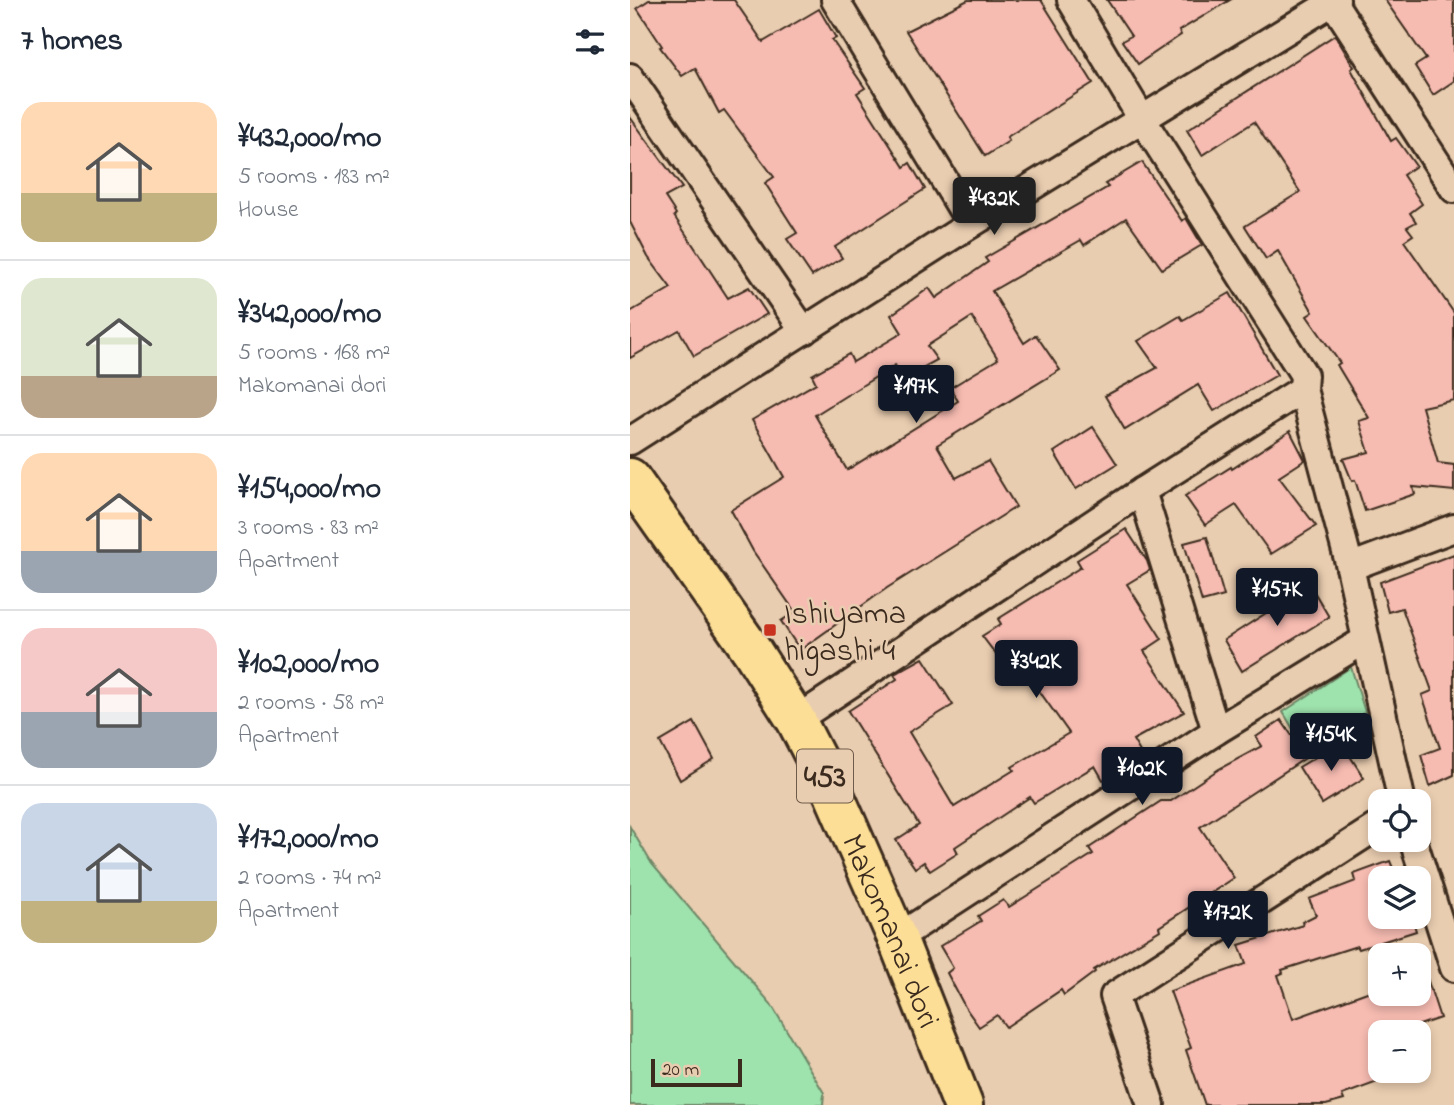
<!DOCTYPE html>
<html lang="en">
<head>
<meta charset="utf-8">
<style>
  :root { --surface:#fff; --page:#f2f2f3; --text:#1f2937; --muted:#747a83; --line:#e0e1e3; --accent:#111827 }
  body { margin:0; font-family:"Indie Flower",sans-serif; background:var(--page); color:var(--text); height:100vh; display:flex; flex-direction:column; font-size:26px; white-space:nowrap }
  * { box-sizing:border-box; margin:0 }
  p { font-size:23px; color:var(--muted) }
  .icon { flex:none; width:38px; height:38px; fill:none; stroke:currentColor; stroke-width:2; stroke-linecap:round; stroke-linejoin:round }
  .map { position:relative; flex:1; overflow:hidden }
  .side { display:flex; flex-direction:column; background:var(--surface); width:630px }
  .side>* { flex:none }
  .fabs { position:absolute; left:738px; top:789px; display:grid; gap:14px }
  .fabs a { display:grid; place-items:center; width:63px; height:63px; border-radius:14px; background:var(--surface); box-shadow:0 4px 10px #0003; font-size:35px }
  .scale { position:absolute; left:21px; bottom:18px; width:91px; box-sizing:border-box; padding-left:7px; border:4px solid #3b2a1e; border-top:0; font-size:19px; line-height:24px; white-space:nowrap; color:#3b2a1e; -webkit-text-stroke:5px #e9cdb0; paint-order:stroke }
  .price { position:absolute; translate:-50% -60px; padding:0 16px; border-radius:7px; background:var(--accent); color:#fff; font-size:23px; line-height:46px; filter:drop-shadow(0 2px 4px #0008) }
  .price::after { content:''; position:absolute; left:50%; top:42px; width:21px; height:16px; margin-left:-10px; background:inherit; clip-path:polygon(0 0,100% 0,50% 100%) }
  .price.active { background:#222; color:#fff }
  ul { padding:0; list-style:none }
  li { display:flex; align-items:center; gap:21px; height:175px; padding:0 21px }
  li+li { border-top:2px solid var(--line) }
  li span { display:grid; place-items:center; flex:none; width:196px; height:140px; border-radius:21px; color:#555 }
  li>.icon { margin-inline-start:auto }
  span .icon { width:84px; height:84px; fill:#fffc; stroke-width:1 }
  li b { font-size:30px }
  h2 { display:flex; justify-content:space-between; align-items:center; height:84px; padding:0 21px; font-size:30px }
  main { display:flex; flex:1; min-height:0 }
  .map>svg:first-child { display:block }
</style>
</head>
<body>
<main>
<section class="side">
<h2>7 homes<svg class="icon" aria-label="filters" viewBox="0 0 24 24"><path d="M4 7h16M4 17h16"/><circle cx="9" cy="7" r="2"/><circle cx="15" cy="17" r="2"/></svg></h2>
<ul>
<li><span style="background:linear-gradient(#ffd9b3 65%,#c2b280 0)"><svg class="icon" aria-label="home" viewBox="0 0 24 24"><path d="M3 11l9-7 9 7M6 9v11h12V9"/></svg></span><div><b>¥432,000/mo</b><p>5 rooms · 183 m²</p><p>House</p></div></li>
<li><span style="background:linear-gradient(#dfe7d0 70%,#b9a48a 0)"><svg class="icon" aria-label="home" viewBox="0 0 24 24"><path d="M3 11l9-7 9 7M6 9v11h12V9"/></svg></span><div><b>¥342,000/mo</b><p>5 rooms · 168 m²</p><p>Makomanai dori</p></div></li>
<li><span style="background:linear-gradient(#ffd9b3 70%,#9aa5b1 0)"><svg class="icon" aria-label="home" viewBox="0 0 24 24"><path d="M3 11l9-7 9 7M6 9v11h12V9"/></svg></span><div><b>¥154,000/mo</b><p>3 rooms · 83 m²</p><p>Apartment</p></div></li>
<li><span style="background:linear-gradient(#f6c9c9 60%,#9aa5b1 0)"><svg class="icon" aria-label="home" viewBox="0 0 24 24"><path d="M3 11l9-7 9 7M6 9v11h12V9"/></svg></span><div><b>¥102,000/mo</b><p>2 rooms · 58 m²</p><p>Apartment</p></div></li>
<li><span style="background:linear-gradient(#c9d6e8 70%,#c2b280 0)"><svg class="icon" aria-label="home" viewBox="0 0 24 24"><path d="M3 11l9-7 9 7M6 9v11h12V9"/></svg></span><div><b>¥172,000/mo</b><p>2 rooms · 74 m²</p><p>Apartment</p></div></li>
</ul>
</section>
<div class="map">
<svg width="824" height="1105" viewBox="0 0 824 1105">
  <rect width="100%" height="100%" fill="#e9cdb0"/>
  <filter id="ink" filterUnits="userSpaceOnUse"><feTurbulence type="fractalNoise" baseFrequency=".0143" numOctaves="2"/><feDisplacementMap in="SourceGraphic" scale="14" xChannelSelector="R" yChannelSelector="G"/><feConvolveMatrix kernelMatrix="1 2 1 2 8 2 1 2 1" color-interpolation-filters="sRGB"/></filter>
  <g filter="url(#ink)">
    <g fill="#9ee2ad" stroke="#6c8666" stroke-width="2">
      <polygon points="721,667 735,712 675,749 653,712"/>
      <polygon points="0,827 22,864 141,1004 194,1093 193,1105 0,1105"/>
    </g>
    <g fill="#f6bbb1" stroke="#3b2a1e" stroke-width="2" fill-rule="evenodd">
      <polygon points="19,0 104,0 133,42 189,9 206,38 202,40 235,88 227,93 274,167 280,163 295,189 205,247 212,258 182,276 157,239 167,233 135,183 144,177 94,110 89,113 65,68 52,76 30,47 32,46 7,8"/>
      <polygon points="338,0 411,0 463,83 377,137 379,141 355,156 276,31"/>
      <polygon points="477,0 600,0 549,31 551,35 508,64 492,41 501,36"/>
      <polygon points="755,0 824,0 824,81 803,95 785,66 796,59"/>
      <polygon points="705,35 724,67 721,69 761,141 766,138 786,166 773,175 792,204 780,213 786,222 777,227 783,235 774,241 824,313 824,400 792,407 808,463 824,465 824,491 783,487 785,494 735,511 725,480 722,481 713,459 739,452 729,421 739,418 707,365 710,363 677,316 683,312 648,251 636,259 615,226 670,192 624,122 572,155 557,130"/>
      <polygon points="0,117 52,188 35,197 46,214 44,216 98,298 119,287 137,314 64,356 49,330 0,358 0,312 41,288 18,257 0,222"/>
      <path d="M512,162L552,221L556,218L572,245L532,269L496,218L454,245L451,240L362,291L394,343L406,335L430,370L307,445L326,478L358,461L386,507L257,588L170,650L151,621L165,612L123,551L101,510L154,477L122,420L186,383L182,375L219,354L223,362L272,333L261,315L299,288L306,298L358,262L355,258L478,187L475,184ZM342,317L368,359L320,388L328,401L217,470L185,415L265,365L274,378L307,360L297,346Z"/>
      <polygon points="600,293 647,375 584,411 568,385 495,430 475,396 527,368 508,341 550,316 553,320"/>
      <polygon points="463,427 487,464 446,489 424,452"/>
      <polygon points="660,431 675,460 649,477 686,526 641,554 606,505 575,525 555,496 601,467 602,469"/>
      <polygon points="496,529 517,561 520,570 497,584 532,639 514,651 554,712 503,740 513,757 473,780 465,766 404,803 400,797 325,847 328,853 300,871 294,862 285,868 266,840 289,825 218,711 267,679 264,674 293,658 323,705 279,732 324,807 384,770 382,767 439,733 385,657 374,665 352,636 371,624 368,619 451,567 447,560"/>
      <polygon points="577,537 594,596 572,602 554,543"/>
      <polygon points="824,554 824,775 800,786 791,755 810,748 792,695 802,691 772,608 758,612 750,582"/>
      <polygon points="680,585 699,617 612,671 594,640"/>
      <polygon points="651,720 677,757 570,827 604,878 529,927 530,930 464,970 465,972 434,995 431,990 376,1027 367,1015 349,1027 335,1007 317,973 323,968 310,946 351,921 348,916 373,900 379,907 463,854 459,848 531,801 541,801 589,769 632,746 626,737"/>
      <polygon points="64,722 84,759 50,780 30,742"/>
      <polygon points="711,742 734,778 692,804 669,767"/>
      <polygon points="760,861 767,878 751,878 751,917 782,917 786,931 729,949 727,946 652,970 653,973 648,975 663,1019 751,987 751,994 789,994 789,974 795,972 810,1018 769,1032 751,1032 751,1071 762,1071 764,1076 712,1095 714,1100 696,1105 575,1105 556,1050 561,1048 540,991 616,964 609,945 673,925 672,922 686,915 679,899 726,881 724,874"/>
    </g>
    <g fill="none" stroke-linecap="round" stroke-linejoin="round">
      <g stroke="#3b2a1e" stroke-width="32">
        <g id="street">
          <polyline points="205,0 341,224"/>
          <polyline points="441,0 512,119 674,375 673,389 720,567 772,802"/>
          <polyline points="703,2 824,189"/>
          <polyline points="0,77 174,331"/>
          <polyline points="0,441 341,224 706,0"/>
          <polyline points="512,491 586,731"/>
          <polyline points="720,567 824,528"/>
          <polyline points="166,720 512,491 673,389"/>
          <polyline points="783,840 824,968"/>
          <polyline points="267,938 586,731 735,640"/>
          <polyline points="521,1105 484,996 751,824"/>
        </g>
      </g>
      <g stroke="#3b2a1e" stroke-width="44">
        <g id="highway">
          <path id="s1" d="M0,478L122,651L166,720L202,790L267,938L333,1105"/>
        </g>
      </g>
      <use href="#street" stroke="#e9cdb0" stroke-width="26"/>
      <use href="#highway" stroke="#fcde96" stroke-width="38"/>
    </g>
  </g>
  <rect fill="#c8321e" stroke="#e9cdb0" stroke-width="2.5" x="133" y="623" width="14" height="14" rx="3.5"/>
  <g text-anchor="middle" stroke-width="5" stroke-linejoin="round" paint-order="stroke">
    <rect fill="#e9cdb0" stroke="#6f5b4a" stroke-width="2" x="167" y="749.5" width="56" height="53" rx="5"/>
    <g font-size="30" font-weight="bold" fill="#3b2a1e">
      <text x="195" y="786">453</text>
    </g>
    <g font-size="32" fill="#3b2a1e" stroke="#e9cdb0" text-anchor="start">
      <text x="154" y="623">Ishiyama<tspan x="154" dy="37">higashi 4</tspan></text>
    </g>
    <g font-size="32" fill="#3b2a1e" stroke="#e9cdb0">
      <text dy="11" stroke="none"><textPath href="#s1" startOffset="525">Makomanai dori</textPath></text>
    </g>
  </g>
</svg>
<div class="fabs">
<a><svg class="icon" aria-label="locate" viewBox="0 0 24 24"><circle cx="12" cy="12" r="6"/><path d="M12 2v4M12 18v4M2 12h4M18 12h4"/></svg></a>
<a><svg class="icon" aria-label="layers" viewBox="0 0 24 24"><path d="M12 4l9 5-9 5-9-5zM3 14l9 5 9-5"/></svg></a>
<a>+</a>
<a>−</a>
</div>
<div class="scale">20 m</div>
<b class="price active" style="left:364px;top:237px">¥432K</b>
<b class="price" style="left:286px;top:425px">¥197K</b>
<b class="price" style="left:647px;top:628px">¥157K</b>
<b class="price" style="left:406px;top:700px">¥342K</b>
<b class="price" style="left:701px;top:773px">¥154K</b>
<b class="price" style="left:512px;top:807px">¥102K</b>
<b class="price" style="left:598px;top:951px">¥172K</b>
</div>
</main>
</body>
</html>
